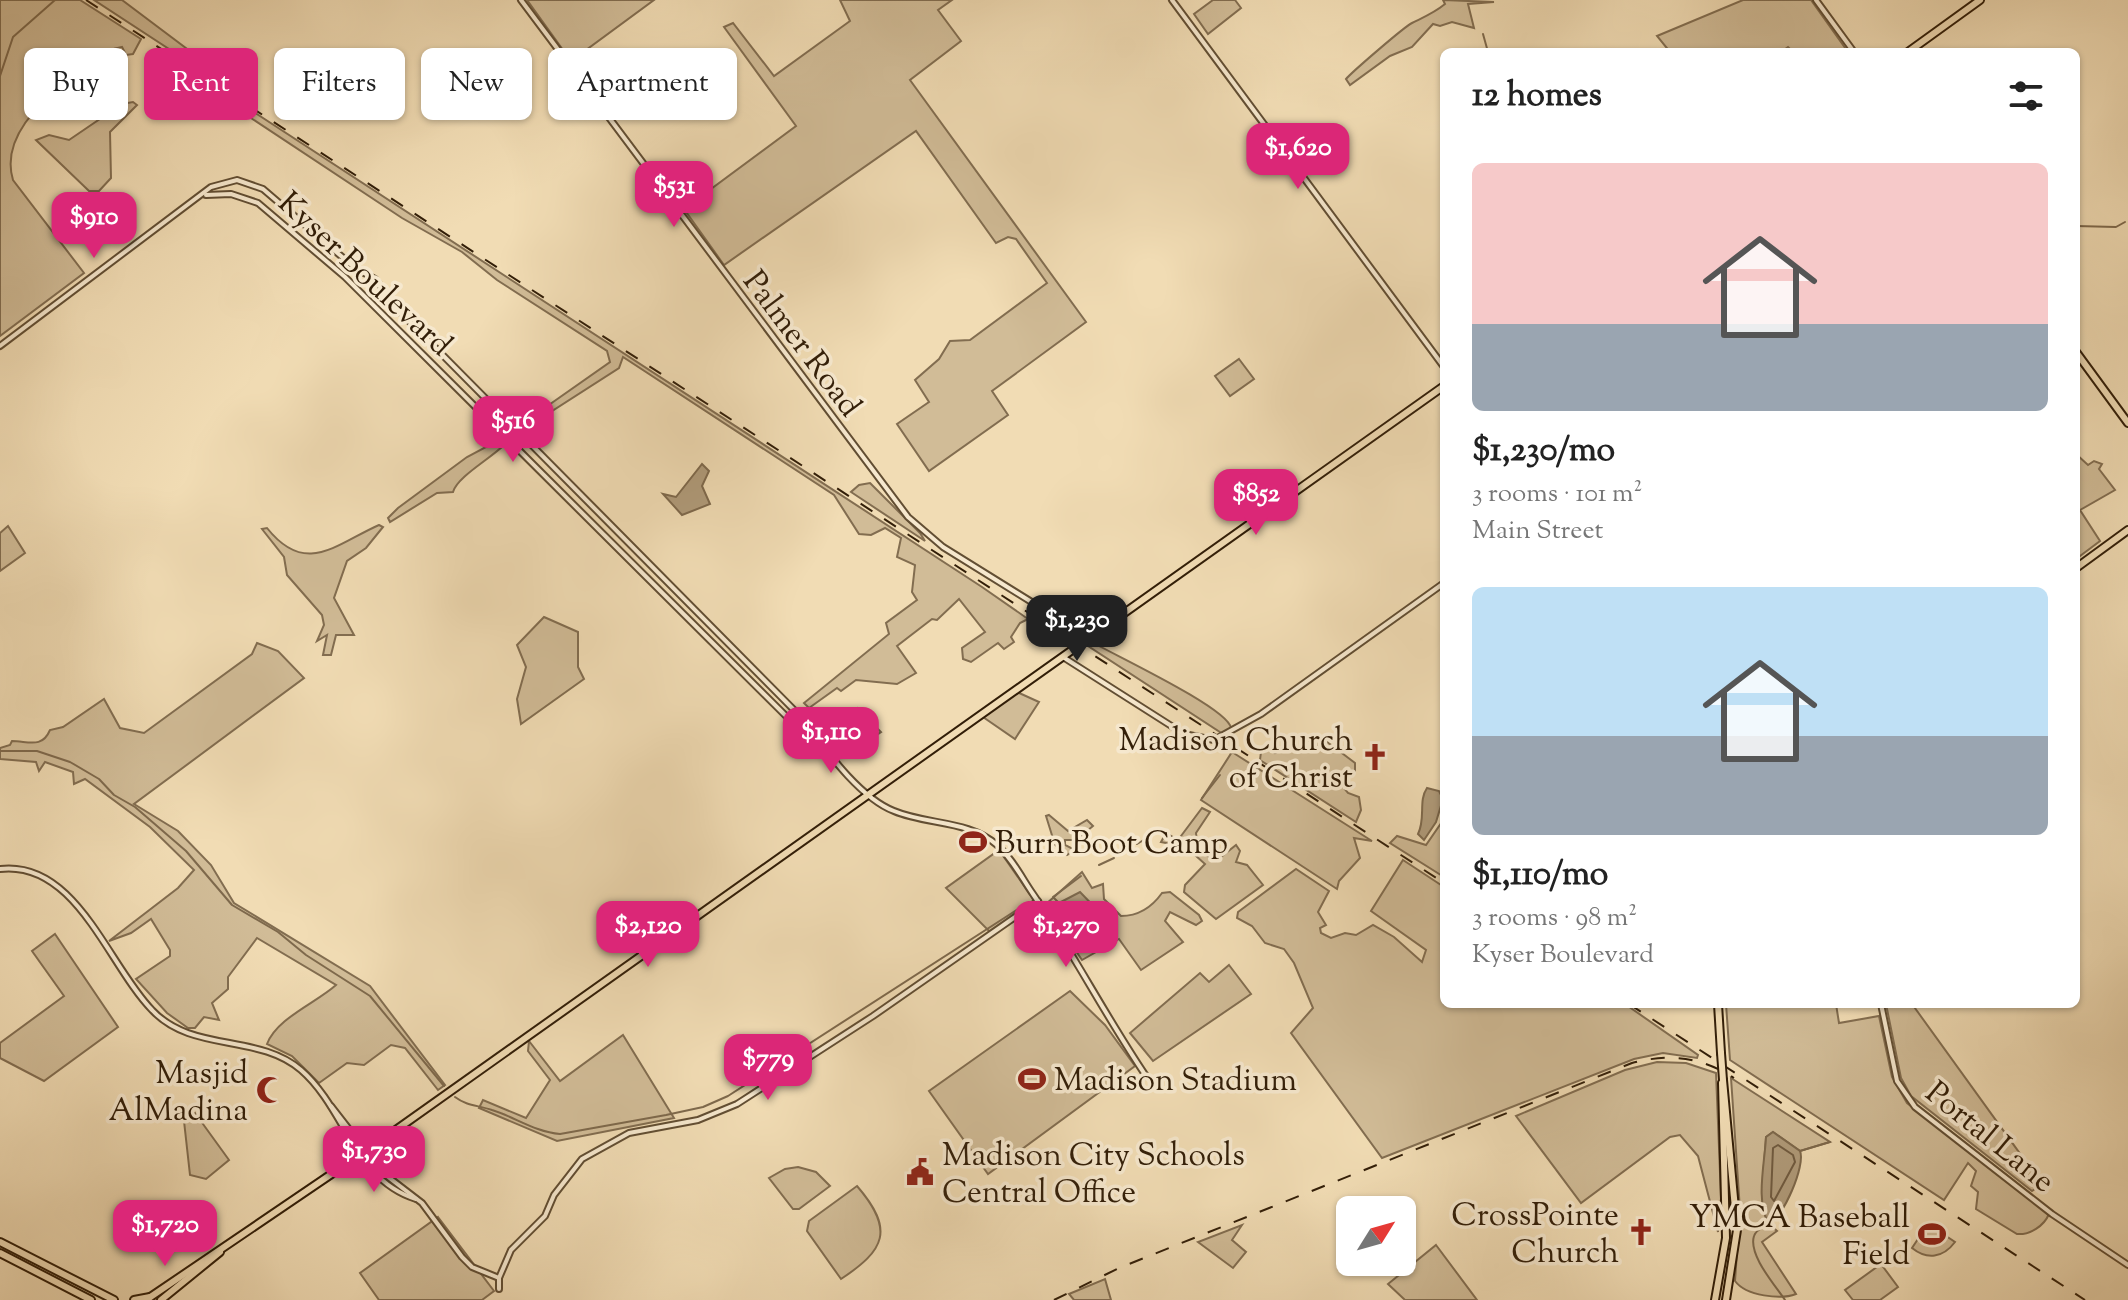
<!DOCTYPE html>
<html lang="en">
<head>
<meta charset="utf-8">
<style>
  :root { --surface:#fff; --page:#f6f6f6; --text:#222; --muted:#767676; --accent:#db2777 }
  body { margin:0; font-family:"Sorts Mill Goudy",serif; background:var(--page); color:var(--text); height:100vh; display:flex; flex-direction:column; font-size:30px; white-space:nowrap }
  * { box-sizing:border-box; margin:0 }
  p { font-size:26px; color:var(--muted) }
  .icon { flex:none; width:44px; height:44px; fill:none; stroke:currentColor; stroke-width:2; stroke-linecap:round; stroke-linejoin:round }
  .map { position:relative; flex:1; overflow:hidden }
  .drawer { position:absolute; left:1440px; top:48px; width:640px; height:960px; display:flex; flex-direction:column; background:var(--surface); border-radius:12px; box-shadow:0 2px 6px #0004 }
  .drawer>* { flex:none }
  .guide { position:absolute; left:24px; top:48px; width:760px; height:72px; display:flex; gap:16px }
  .needle { width:52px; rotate:53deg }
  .controls { position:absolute; left:1336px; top:1196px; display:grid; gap:16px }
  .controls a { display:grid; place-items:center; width:80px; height:80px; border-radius:12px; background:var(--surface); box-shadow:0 2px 6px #0004; font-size:40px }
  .price { position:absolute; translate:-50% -68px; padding:0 18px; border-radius:16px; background:var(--accent); color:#fff; font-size:26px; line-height:52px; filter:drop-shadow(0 2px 4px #0008) }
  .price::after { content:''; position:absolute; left:50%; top:48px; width:24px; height:18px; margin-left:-12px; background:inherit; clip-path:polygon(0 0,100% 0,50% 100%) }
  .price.active { background:#222; color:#fff }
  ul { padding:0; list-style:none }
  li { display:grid; align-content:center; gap:16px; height:424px; padding:0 32px }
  li span { display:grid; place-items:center; height:248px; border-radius:12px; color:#555 }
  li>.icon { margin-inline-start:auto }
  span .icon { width:144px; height:144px; fill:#fffc; stroke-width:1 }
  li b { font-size:34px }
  h2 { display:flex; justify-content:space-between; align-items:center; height:96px; padding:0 32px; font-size:34px }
  .chip { padding:0 28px; border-radius:12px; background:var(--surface); box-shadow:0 2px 6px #0004; font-size:28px; line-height:72px }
  .chip.active { background:var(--accent); color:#fff }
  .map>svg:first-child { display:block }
</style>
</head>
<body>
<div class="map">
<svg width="2128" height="1300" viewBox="0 0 2128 1300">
  <rect width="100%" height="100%" fill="#f1dcb4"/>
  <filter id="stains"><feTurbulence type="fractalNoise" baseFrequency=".0025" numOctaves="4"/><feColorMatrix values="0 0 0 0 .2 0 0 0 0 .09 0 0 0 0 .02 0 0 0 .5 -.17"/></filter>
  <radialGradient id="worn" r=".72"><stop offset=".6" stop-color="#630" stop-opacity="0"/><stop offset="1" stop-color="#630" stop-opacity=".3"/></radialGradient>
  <g fill="#d1bc97" stroke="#826d50" stroke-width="2">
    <path d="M0,0H80L141,39L133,54L126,55L122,47C92,53 91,63 70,79C42,100 0,137 13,180L84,273L0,336Z"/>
    <polygon points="94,0 122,0 247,94 247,100"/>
    <polygon points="527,0 654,0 571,61"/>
    <polygon points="840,0 952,0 938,10 961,41 910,80 1086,322 992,391 1008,415 929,471 897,424 929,402 915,380 939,359 950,341 970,340 1047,283 1016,239 1008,237 996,243 916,131 724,265 684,209 796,126 724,27 733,23 774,76 850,21"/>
    <polygon points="1213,0 1235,0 1241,8 1208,34 1194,14"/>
    <path d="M1443,0L1494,2L1468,4L1474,28L1452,22L1440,26L1433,24L1412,47L1390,56L1350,85L1346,79C1352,72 1404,27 1412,23C1424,17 1434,13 1445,4Z"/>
    <polygon points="1743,0 1811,0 1848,52 1793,52 1788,47 1781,52 1670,52 1657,36"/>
    <polygon points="174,60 982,587 1028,619 1020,623 1011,637 1014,642 1004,649 998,643 971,662 963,659 962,648 985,632 959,599 937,620 932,619 897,646 916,673 897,684 856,680 841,691 837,688 809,708 804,703 889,634 886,623 917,600 912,592 915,565 897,557 901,538 885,528 871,535 859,534 834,495 623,357 619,368 532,424 528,430 533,435 529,440 516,428 610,362 607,351 497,280 462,252 402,218 201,85 188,78 168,83 165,71"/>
    <polygon points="133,102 137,105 110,132 111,178 99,191 89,191 36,140 49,135 69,140 122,104"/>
    <polygon points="1239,359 1254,379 1230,396 1215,376"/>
    <path d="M499,440L504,445C490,459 457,477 453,492L437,493L390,522L388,518L398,508L467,457Z"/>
    <polygon points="2076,454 2088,465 2094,461 2102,464 2099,469 2115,490 2080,510 2100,541 2076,559"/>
    <polygon points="870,483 920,533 925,541 851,492 859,485"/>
    <path d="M379,525L383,527L366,548L347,561L334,598L354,635H336L331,655H323L327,635L317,641L324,625L322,615L287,575L284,557L262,529L267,528C306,577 336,544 379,525Z"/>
    <polygon points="8,526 25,553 0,571 0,533"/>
    <polygon points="544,617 578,632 578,667 584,679 521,724 517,699 526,667 517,645"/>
    <path d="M1090,641C1114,655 1228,708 1231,728L1223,734L1085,644Z"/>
    <path d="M257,643L278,651L304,678L134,804L178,831L211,865L234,903L370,986L445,1085L438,1090L405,1048L391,1045L364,1065L347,1063L319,1083L292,1056L267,1044C277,1018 316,1003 336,985L257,938L228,977V989L212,1003L219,1020L204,1017L195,1028H188L167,1013L136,979L170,956V950L151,919L131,933L109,941L178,888L194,870L150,827L85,779L74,784L73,772L45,762L39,771L36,762L0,759V748L10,745L12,741C28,741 42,749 50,730L63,727L104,699L120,728L144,733L252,654Z"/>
    <polygon points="1017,692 1039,702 1015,739 983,717"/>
    <polygon points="857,708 881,732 844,757 820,734"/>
    <polygon points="1318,735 1355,763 1355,771 1338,781 1348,793 1359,797 1361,810 1356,822 1260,760 1261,752 1267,748 1275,753 1290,746 1296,751"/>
    <polygon points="1232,752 1372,841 1354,838 1360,858 1339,881 1337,889 1201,800"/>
    <polygon points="1202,808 1210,812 1196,833 1198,850 1216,861 1236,845 1240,851 1236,862 1247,865 1263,885 1216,919 1184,892 1185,885 1205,864 1186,847 1161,842 1166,833 1178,840"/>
    <polygon points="1049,815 1068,831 1087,820 1093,826 1076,840 1065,840 1065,845 1075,850 1067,855 1055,845 1046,816"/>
    <polygon points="1444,819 1444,877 1390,843 1397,836 1426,845"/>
    <polygon points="999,850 1036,903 992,934 946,888"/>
    <polygon points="1403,860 1444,887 1444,1004 1625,1004 1698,1055 1697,1058 1663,1053 1634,1059 1382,1158 1291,1033 1313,1008 1294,963 1284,949 1265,943 1252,926 1237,918 1238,912 1296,869 1329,891 1318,912 1326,925 1320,928 1321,933 1331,938 1345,933 1356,935 1373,925 1394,937 1422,962 1426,950 1371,911"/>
    <path d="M1082,872L1092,888L1103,884L1104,899L1121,916C1139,916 1152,907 1162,893L1170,892L1199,915L1202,921L1196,925L1170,912L1165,921L1183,942L1141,970L1119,939L1082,960L1045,905Z"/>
    <polygon points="55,934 118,1027 44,1081 0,1058 0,1043 64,996 32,951"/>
    <polygon points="1229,965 1251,994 1153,1061 1130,1033 1200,973 1209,982"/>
    <polygon points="1070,991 1105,1025 1135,1066 988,1174 929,1091"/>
    <path d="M1726,1004H1836L1839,1023L1879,1016L1892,1077L1907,1103L2049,1214C2044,1226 2030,1235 2017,1234L1976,1209L1978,1192L1971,1186L1976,1171L1968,1163L1944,1200L1730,1060Z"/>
    <polygon points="1886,1004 1912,1004 2042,1184 2032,1191 1911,1096 1901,1078"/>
    <polygon points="623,1035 674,1118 557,1141 479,1108 483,1100 526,1118 550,1080 528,1051 529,1041 560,1081"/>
    <polygon points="1657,1062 1686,1063 1716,1073 1721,1198 1718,1232 1698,1156 1680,1135 1670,1137 1581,1203 1516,1116 1625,1070"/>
    <path d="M1731,1078L1830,1142L1800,1151L1773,1132L1766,1137L1763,1177L1766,1221L1777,1231L1762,1242L1796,1294C1781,1300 1746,1296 1735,1281L1740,1210Z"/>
    <polygon points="195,1113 229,1160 206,1179 190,1175 184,1121"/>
    <polygon points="798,1167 816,1172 830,1186 799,1209 793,1209 769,1178 785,1169"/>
    <path d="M857,1186C895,1230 885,1250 841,1279L807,1231L809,1221Z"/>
    <polygon points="438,1217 494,1291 482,1300 379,1300 360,1273"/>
    <polygon points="1242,1225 1232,1240 1246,1252 1233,1268 1198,1242"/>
    <path d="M1931,1226L1955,1242C1943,1258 1927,1260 1912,1248L1926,1227Z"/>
    <polygon points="1436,1245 1477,1300 1405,1300 1388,1284"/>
    <polygon points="1881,1264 1898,1287 1880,1300 1853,1300 1845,1290"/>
    <polygon points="1105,1279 1111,1300 1074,1300 1069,1294"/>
  </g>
  <g fill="#b09b7a" stroke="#7e694c" stroke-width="2">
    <polygon points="702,464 709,471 702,486 710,504 682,515 663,494 676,497"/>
    <path d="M1427,788L1439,791L1443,799L1436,822L1424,840L1418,834C1426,818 1418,801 1427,788Z"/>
    <polygon points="1080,892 1104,917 1099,928 1086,937 1078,933 1059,903"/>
    <path d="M1773,1132L1800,1151C1806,1165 1783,1218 1769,1224C1755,1202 1765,1162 1766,1137Z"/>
  </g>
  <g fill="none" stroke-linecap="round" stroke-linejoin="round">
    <polygon stroke="#715c41" stroke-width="2" points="1778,1145 1793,1155 1795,1162 1774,1201 1771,1197 1773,1148"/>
    <g stroke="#7e694c" stroke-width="2">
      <polyline points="1483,34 1488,52"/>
      <polyline points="0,76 13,37 55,0"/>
      <polyline points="2076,226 2116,227 2125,222"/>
      <polyline points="0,751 37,751 70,762 99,779 114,795 135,807 186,851 232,905 278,932 306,955 370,996 444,1086"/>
      <polyline points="1202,798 1220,775"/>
      <polyline points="1137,844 1159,831"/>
      <polyline points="1122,853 1128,848"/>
      <polyline points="1099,865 1114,858"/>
      <polyline points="1059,903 1053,897 1081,876"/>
      <polyline points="1048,904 1060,908"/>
      <path d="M455,1097C467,1106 477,1105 492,1110C515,1117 535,1132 560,1134L666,1115L703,1107L728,1096L1029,902"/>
      <polyline points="1800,1151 1830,1142"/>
      <path d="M1769,1224C1764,1227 1756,1229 1754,1236C1748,1255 1775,1285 1785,1300"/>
    </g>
    <g stroke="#624e33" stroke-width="8">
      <g id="minor">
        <polyline points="521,0 908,517 943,547 1088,637"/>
        <polyline points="1172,0 1444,367"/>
        <polyline points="1816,0 1854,52"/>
        <polyline points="206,195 231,194 258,203 345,277 789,719 811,736"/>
        <path d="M0,346L211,187L237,180L263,189L355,268L375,279L401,313L800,716C823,746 858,797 894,811C927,825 969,820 997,845C1012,858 1022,878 1033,894C1074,954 1106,1017 1146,1076"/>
        <polyline points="1063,657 1184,734 1214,740 1261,714 1444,583"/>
        <path d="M0,869C76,860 108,965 152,1010C192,1053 258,1033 301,1070C346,1109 354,1180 416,1199"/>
        <polyline points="1881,1004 1897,1081 1915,1107 2052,1214 2128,1265"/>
        <polyline points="331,1106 383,1173 422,1203 462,1257 472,1267 499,1278"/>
        <polyline points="499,1289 499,1278 511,1250 545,1216 554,1195 582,1159 629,1133 698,1120 737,1104 873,1016 1038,901"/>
      </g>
    </g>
    <g stroke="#321e08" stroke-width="10">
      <g id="major">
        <polyline points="1908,52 1980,0"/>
        <polyline points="2076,352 2128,423"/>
        <polyline points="2076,568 2128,530"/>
        <polyline points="1718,1004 1721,1053"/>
        <polyline points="1723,1080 1737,1230 1726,1300"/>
        <polyline points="0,1242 114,1300"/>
        <polyline points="0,1253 91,1300"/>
        <polyline points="134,1300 150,1297"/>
        <polyline points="146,1300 386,1137 1444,386"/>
        <polyline points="161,1300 220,1252"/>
        <polyline points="1715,1300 1726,1238 1722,1083"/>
      </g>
    </g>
    <use href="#minor" stroke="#f6e8ce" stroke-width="4"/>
    <use href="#major" stroke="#f1dcb4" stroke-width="6"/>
    <g stroke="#321e08" stroke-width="2" stroke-dasharray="14 14" stroke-linecap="butt">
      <polyline points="86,0 1444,883"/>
      <polyline points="1629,1004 2085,1300"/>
      <path d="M1054,1300L1119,1268L1632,1063C1670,1053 1701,1057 1734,1078"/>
    </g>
    <g stroke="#321e08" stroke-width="10" stroke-linecap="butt">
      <polyline id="major-bridge" points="1721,1053 1723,1080"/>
    </g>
    <use href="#major-bridge" stroke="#f1dcb4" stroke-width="6"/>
  </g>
  <defs>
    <g id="church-bare" transform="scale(2.16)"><path d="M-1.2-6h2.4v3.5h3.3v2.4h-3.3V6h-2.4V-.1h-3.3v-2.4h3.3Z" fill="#8f2418" stroke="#f6e8ce" stroke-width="2.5" paint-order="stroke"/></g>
    <g id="stadium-bare" transform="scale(2.16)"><path d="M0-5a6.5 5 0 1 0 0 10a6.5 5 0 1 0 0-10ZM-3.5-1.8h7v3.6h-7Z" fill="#8f2418" stroke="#f6e8ce" stroke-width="2.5" paint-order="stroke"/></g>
    <g id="mosque-bare" transform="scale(2.16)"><path d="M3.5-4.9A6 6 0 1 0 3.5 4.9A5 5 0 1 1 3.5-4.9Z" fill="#8f2418" stroke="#f6e8ce" stroke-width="2.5" paint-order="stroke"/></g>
    <g id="civic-bare" transform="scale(2.16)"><path d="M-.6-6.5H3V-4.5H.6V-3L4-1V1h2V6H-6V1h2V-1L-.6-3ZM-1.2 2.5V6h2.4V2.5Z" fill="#8f2418" stroke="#f6e8ce" stroke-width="2.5" paint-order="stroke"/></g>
  </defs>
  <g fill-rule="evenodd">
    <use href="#church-bare" x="1375" y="757"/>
    <use href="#stadium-bare" x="973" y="842"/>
    <use href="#stadium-bare" x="1032" y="1079"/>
    <use href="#mosque-bare" x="270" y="1090"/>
    <use href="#civic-bare" x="920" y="1172"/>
    <use href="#church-bare" x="1641" y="1232"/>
    <use href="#stadium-bare" x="1932" y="1234"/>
  </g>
  <g text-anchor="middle" stroke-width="7" stroke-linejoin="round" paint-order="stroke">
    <g font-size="32" fill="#321e08" stroke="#f6e8ce">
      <text transform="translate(366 273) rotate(43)" y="11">Kyser Boulevard</text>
      <text transform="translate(803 343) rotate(53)" y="11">Palmer Road</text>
      <text transform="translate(1991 1136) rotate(39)" y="11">Portal Lane</text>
    </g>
    <g font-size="32" fill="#321e08" stroke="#f6e8ce" text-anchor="end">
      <text x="1353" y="750">Madison Church<tspan x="1353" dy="37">of Christ</tspan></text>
      <text x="995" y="853" text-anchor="start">Burn Boot Camp</text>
      <text x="248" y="1083">Masjid<tspan x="248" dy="37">AlMadina</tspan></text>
      <text x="1054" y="1090" text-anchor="start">Madison Stadium</text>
      <text x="942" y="1165" text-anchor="start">Madison City Schools<tspan x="942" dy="37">Central Office</tspan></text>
      <text x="1619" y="1225">CrossPointe<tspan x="1619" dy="37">Church</tspan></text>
      <text x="1910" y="1227">YMCA Baseball<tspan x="1910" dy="37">Field</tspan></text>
    </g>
  </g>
  <rect width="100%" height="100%" filter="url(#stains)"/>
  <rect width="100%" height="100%" fill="url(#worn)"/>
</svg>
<div class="controls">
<a><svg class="needle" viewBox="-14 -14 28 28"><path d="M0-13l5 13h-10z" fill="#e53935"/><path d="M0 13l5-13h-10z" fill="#767676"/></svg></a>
</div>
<b class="price" style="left:1298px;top:191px">$1,620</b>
<b class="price" style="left:674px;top:229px">$531</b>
<b class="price" style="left:94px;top:260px">$910</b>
<b class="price" style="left:513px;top:464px">$516</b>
<b class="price" style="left:1256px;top:537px">$852</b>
<b class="price active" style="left:1077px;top:663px">$1,230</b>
<b class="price" style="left:831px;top:775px">$1,110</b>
<b class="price" style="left:648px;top:969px">$2,120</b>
<b class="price" style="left:1066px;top:969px">$1,270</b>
<b class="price" style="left:768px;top:1102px">$779</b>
<b class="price" style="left:374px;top:1194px">$1,730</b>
<b class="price" style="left:165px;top:1268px">$1,720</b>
<div class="guide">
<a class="chip">Buy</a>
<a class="chip active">Rent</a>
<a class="chip">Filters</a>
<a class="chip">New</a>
<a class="chip">Apartment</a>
</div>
<section class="drawer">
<h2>12 homes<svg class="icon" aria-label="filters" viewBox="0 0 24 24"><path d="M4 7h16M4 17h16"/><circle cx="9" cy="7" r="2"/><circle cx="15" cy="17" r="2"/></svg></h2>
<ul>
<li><span style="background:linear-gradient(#f6c9c9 65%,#9aa5b1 0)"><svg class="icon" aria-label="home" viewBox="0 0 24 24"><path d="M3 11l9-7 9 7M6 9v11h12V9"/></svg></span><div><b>$1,230/mo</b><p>3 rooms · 101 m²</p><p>Main Street</p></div></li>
<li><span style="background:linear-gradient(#bfe0f5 60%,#9aa5b1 0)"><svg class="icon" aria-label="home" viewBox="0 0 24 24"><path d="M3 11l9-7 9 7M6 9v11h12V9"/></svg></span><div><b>$1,110/mo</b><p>3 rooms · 98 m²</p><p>Kyser Boulevard</p></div></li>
</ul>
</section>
</div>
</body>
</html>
